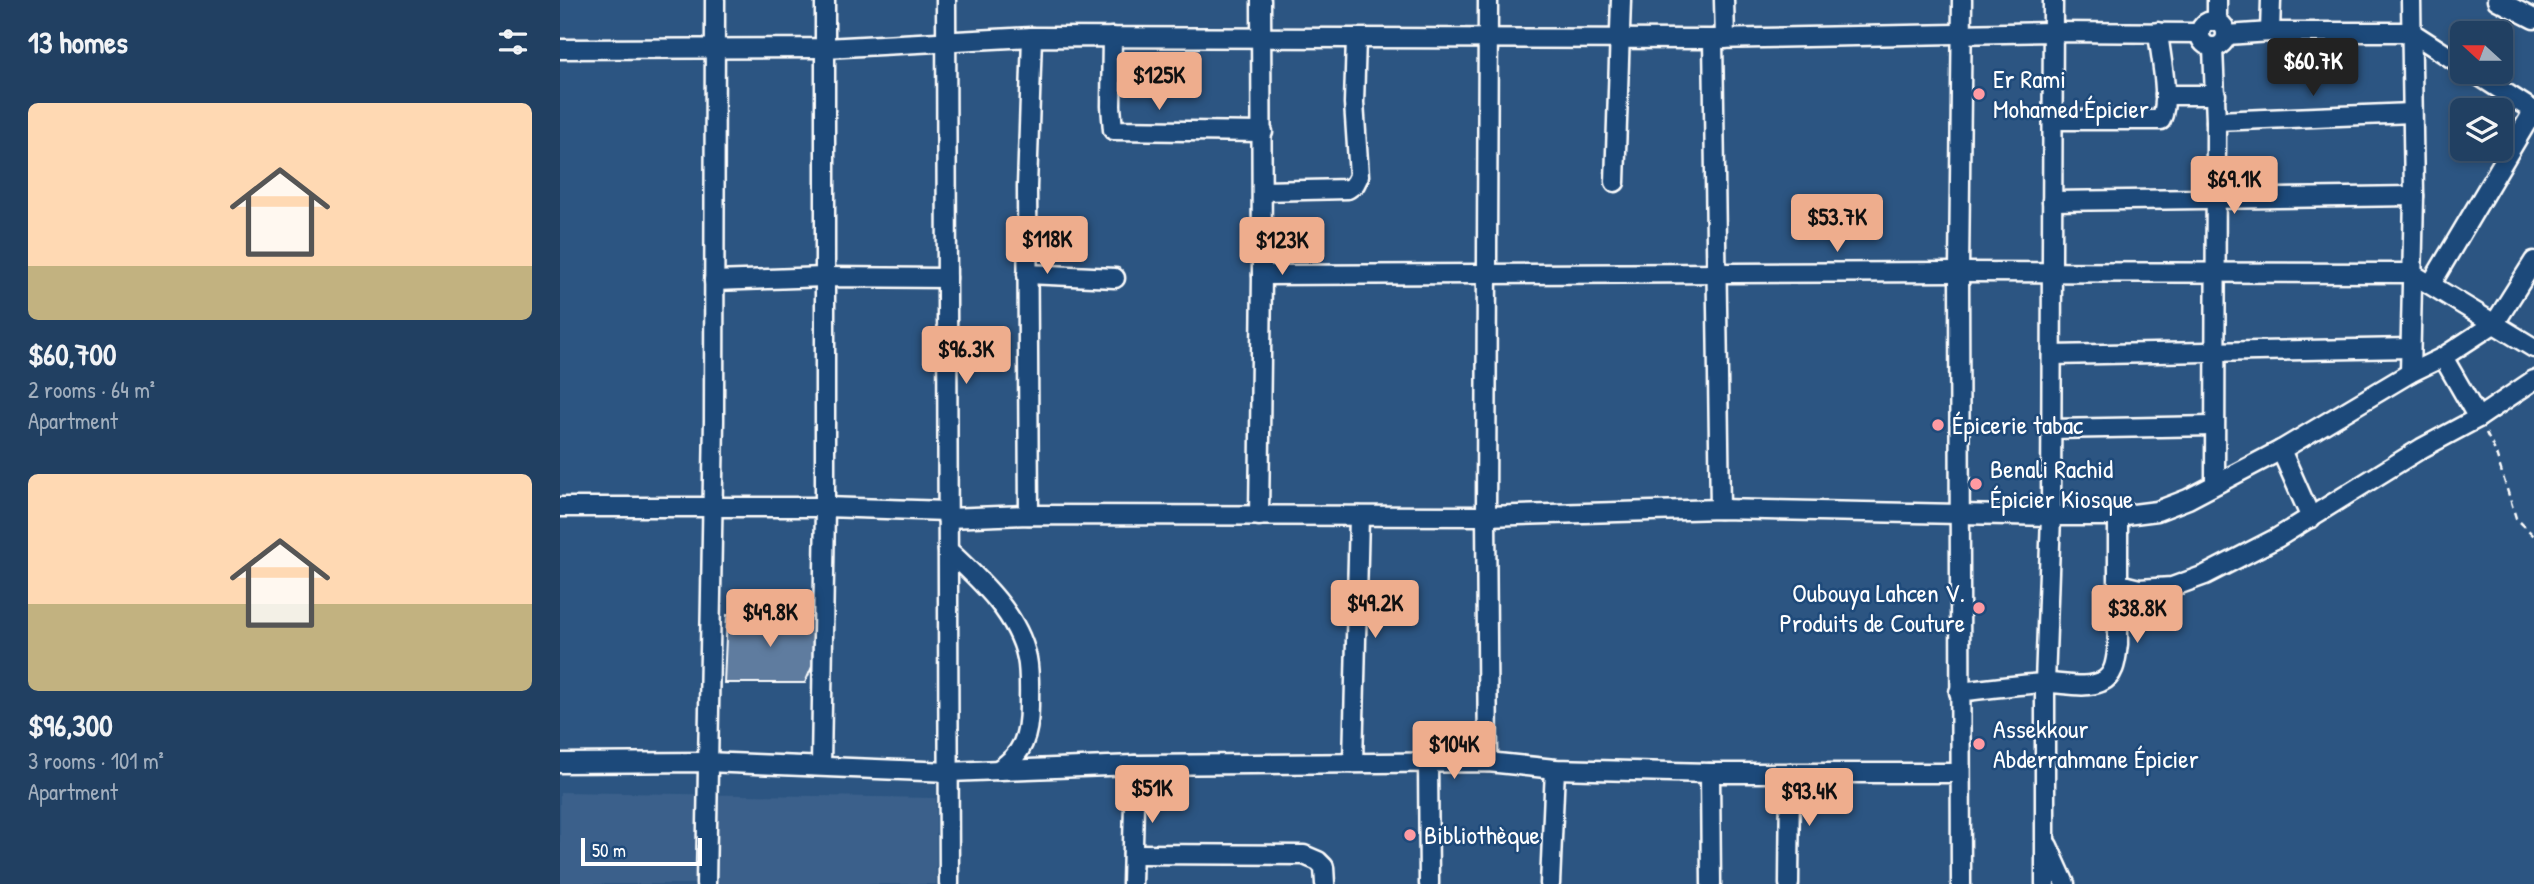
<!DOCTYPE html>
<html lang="en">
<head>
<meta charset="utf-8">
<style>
  :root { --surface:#214062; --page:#2d4b6b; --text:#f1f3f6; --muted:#a2afbe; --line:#3e5977; --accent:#eead8d }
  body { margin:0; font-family:"Patrick Hand",sans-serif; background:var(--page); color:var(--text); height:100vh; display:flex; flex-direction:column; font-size:26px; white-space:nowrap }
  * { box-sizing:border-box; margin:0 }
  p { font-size:23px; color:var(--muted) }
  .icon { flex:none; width:38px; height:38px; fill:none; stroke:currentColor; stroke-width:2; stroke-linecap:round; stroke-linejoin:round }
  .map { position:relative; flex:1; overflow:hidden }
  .drawer { display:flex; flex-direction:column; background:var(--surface); width:560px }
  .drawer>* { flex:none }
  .needle { width:46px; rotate:291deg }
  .controls { position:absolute; left:1890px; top:21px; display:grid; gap:14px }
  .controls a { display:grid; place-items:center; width:63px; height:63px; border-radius:10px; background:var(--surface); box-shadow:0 4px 10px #0003,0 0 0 2px var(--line); font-size:35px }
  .scale { position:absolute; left:21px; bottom:18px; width:121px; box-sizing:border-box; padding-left:7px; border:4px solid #fff; border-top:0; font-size:19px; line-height:24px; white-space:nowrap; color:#fff; -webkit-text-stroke:5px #1f4a7a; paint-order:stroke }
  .price { position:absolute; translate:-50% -60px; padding:0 16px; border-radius:7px; background:var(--accent); color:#111; font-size:23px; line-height:46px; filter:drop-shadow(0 2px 4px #0008) }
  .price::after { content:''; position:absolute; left:50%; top:42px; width:21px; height:16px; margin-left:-10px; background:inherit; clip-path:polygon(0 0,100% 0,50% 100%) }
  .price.on { background:#222; color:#fff }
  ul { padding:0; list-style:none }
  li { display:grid; align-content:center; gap:14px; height:371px; padding:0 28px }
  li span { display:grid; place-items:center; height:217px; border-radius:10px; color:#555 }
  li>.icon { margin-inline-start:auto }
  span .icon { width:126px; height:126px; fill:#fffc; stroke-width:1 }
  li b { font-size:30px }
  h2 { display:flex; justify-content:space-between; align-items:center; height:84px; padding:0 28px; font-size:30px }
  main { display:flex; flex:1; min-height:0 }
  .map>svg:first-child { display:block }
</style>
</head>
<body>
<main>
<section class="drawer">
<h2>13 homes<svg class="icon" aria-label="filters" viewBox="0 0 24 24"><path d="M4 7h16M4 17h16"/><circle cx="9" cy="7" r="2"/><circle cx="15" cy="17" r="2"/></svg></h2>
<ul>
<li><span style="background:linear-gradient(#ffd9b3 75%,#c2b280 0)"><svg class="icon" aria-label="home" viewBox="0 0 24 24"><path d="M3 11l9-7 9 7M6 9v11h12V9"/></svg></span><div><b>$60,700</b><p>2 rooms · 64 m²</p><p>Apartment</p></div></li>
<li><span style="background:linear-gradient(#ffd9b3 60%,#c2b280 0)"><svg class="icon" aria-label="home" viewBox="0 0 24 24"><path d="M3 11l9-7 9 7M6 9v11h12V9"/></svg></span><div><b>$96,300</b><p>3 rooms · 101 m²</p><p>Apartment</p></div></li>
</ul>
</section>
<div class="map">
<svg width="1974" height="884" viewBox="0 0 1974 884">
  <rect width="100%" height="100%" fill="#2c5582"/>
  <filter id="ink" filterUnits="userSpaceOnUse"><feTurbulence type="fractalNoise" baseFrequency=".0143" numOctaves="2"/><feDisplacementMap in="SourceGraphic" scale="14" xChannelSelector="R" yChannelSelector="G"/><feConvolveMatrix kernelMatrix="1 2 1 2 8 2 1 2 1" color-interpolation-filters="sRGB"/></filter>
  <g filter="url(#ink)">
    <polygon fill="#3b618b" points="0,792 376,798 376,884 0,884"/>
    <polygon fill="#5e7c9f" stroke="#fff" stroke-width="2" points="167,615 258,617 255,660 245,683 164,683"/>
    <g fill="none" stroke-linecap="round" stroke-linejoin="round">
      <g stroke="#fff" stroke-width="23">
        <g id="minor">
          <polyline points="386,0 389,884"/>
          <polyline points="928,0 926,516 928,762"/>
          <polyline points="1164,0 1165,39"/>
          <polyline points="1657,0 1657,21"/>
          <polyline points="1937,0 1974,19"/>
          <circle cx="1653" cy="34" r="13"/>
          <polyline points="1710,32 1711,0"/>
          <polyline points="1667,35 1710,32 1851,32 1902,65"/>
          <polyline points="552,37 551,106 553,130 703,132"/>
          <polyline points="1153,39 1160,509"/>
          <polyline points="1653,48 1656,121 1655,484"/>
          <polyline points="0,49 265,48 472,37 1153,39 1493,32 1640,33"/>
          <polyline points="1913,72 1974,111"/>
          <polyline points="1605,95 1656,95"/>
          <path d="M1493,120H1601C1611,99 1600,55 1598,32"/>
          <polyline points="1656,121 1852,113"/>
          <polyline points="1055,182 1061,0"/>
          <polyline points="703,191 788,189 795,184 799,176 794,103 796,38"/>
          <polyline points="1492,201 1854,196"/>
          <polyline points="467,274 555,278"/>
          <polyline points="702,275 1399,272 1851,273 1974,348"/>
          <polyline points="154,281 264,277 387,278"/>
          <polyline points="1871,284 1974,110"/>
          <polyline points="1492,355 1850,348"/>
          <polyline points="1883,357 1918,418"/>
          <polyline points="1850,373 1854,196 1851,0"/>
          <polyline points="1491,429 1654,426"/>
          <polyline points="1721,450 1751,518"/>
          <polyline points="0,507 265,507 387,511"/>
          <polyline points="469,515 467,187 472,37"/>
          <polyline points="699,516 702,275 701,0"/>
          <polyline points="387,518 469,515 926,516 1160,509 1491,516 1558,516 1597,511 1628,499 1721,450 1850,373 1883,357 1935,323 1974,261"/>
          <path d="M388,550C419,579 458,614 467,658C470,673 469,690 469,706C469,735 463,755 438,770"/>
          <polyline points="1559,584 1579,589 1612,587 1645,575 1717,538 1862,448 1918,418 1974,380"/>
          <path d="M1399,692C1428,689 1458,684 1487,683C1503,683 1525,689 1541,682C1556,676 1556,657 1558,644V516"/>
          <polyline points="868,762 869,884"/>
          <polyline points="0,763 146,762 389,772 575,765 928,762 995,769 1150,773 1399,773"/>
          <polyline points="793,763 799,516"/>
          <polyline points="261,766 265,507 265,0"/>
          <polyline points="1150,773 1151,884"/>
          <polyline points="1488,846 1505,884"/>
          <polyline points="573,854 744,855 758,861 764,867 765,884"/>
          <polyline points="146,884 154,420 155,0"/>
          <polyline points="572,884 575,765"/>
          <polyline points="990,884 995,769"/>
          <polyline points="1229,884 1230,773"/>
          <polyline points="1401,884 1399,272 1402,0"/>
          <polyline points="1485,884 1485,683 1491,516 1493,0"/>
        </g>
      </g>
      <polyline stroke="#fff" stroke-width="2.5" stroke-dasharray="7 5" stroke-linecap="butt" points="1926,433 1935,451 1956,518 1974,536"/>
      <use href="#minor" stroke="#1f4a7a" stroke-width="18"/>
    </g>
  </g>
  <g fill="#ff9aa2" stroke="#1f4a7a" stroke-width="2.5">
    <circle cx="1419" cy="94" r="7"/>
    <circle cx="1378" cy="425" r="7"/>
    <circle cx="1416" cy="484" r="7"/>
    <circle cx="1419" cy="608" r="7"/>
    <circle cx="1419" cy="744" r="7"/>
    <circle cx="850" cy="835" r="7"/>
  </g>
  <g text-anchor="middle" stroke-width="5" stroke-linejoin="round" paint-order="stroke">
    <g font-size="26" fill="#fff" stroke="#1f4a7a" text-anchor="start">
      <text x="1433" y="88">Er Rami<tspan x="1433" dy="30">Mohamed Épicier</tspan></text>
      <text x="1392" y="434">Épicerie tabac</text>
      <text x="1430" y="478">Benali Rachid<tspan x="1430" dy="30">Épicier Kiosque</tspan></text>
      <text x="1405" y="602" text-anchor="end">Oubouya Lahcen V.<tspan x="1405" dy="30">Produits de Couture</tspan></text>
      <text x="1433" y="738">Assekkour<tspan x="1433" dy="30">Abderrahmane Épicier</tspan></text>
      <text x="864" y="844">Bibliothèque</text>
    </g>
  </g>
</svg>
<div class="controls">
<a><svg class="needle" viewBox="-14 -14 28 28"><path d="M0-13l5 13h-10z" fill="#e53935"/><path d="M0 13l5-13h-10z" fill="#a2afbe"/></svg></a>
<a><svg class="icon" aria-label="layers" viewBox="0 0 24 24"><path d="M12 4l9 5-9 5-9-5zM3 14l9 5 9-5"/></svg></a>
</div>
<div class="scale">50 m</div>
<b class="price on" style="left:1753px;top:98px">$60.7K</b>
<b class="price" style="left:599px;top:112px">$125K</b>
<b class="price" style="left:1674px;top:216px">$69.1K</b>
<b class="price" style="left:1277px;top:254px">$53.7K</b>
<b class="price" style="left:487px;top:276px">$118K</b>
<b class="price" style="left:722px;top:277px">$123K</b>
<b class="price" style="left:406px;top:386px">$96.3K</b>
<b class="price" style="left:815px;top:640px">$49.2K</b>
<b class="price" style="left:1577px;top:645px">$38.8K</b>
<b class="price" style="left:210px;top:649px">$49.8K</b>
<b class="price" style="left:894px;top:781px">$104K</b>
<b class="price" style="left:592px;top:825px">$51K</b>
<b class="price" style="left:1249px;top:828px">$93.4K</b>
</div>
</main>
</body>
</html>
